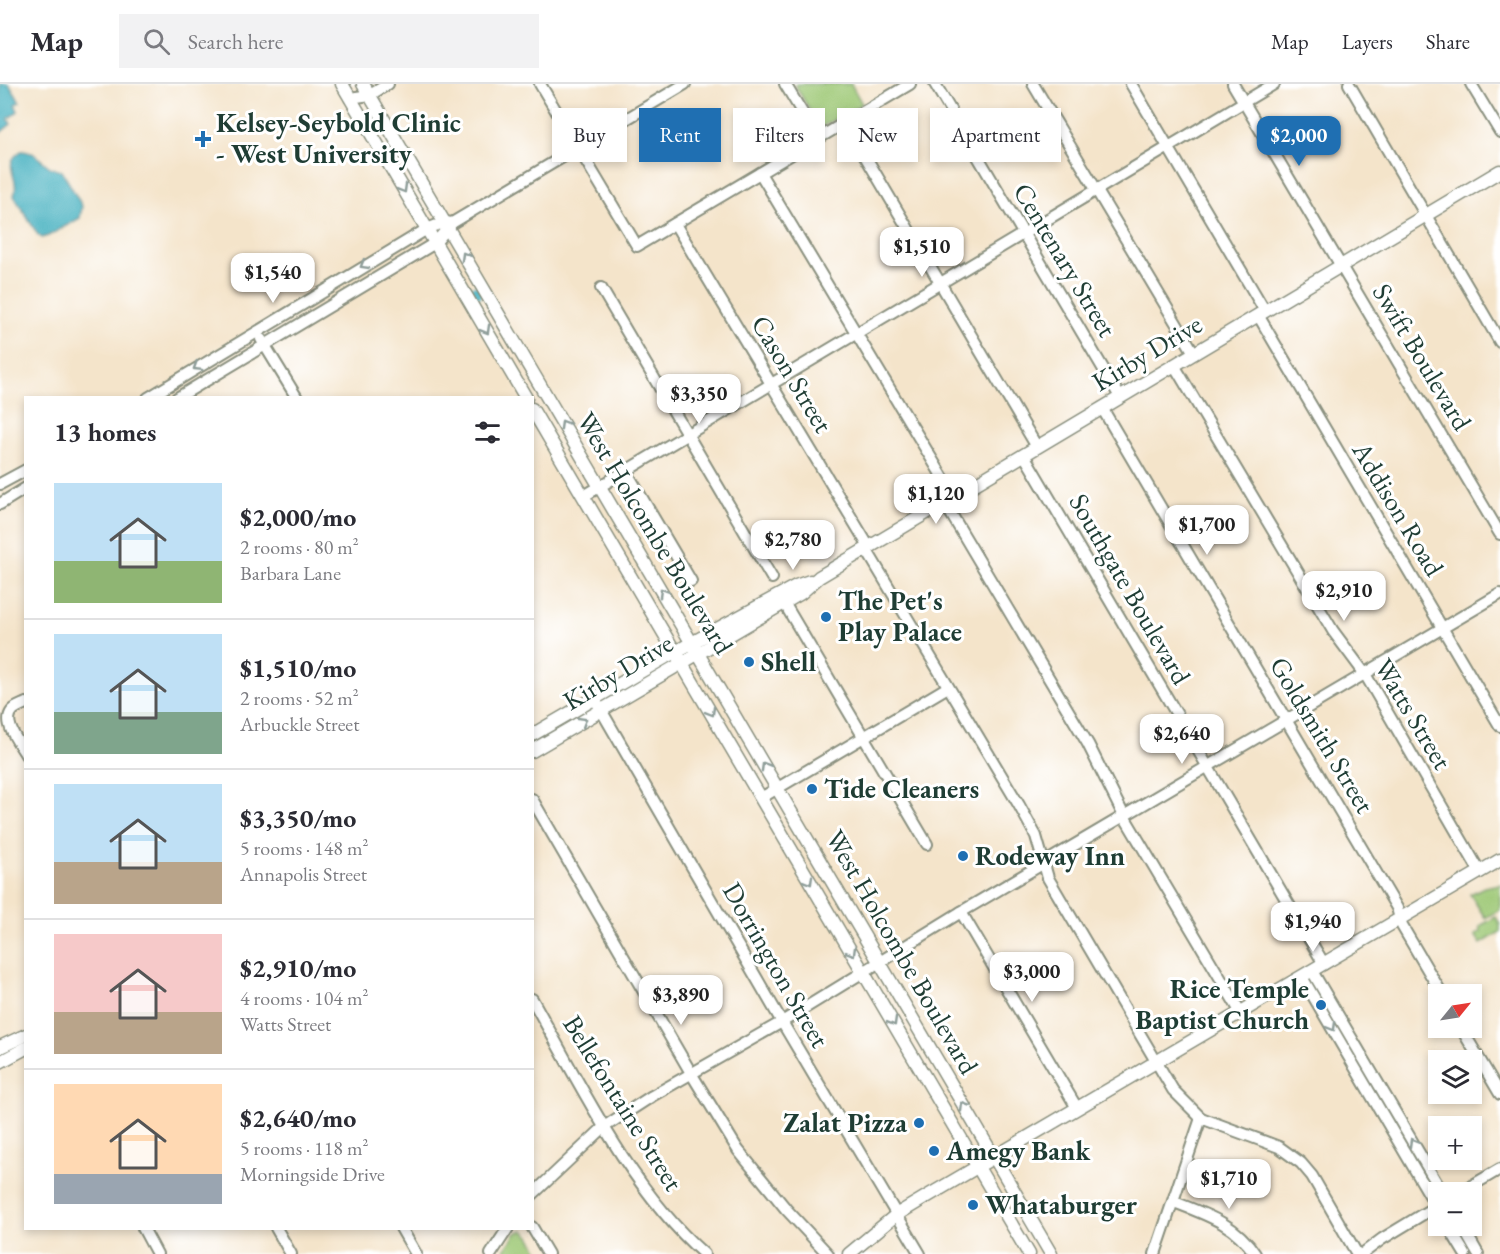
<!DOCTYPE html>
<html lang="en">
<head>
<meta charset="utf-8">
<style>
  :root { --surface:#fff; --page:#f2f2f3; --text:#2b2b33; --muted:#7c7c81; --line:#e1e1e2; --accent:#1f6fb2 }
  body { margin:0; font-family:"EB Garamond",serif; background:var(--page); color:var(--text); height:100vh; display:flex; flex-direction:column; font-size:22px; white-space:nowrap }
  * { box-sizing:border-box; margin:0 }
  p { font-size:20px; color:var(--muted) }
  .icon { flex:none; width:33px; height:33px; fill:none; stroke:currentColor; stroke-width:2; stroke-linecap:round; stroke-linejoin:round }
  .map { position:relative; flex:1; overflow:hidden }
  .sheet { position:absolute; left:24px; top:312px; width:510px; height:834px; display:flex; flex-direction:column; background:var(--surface); border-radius:0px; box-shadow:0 3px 9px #0003 }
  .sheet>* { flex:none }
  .banner { position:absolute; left:552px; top:24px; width:570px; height:54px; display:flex; gap:12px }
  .needle { width:39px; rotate:60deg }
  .buttons { position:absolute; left:1428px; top:900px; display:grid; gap:12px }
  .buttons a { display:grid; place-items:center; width:54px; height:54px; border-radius:0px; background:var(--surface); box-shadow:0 3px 9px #0003; font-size:30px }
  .price { position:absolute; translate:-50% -51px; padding:0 14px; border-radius:12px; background:#fff; color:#222; font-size:20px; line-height:39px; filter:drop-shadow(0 2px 3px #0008) }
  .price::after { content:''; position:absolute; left:50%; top:36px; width:18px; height:14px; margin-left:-9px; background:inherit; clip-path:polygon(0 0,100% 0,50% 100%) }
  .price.selected { background:var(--accent); color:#fff }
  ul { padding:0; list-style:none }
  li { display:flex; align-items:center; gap:18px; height:150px; padding:0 30px }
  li+li { border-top:2px solid var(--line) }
  li span { display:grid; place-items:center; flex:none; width:168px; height:120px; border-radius:0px; color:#555 }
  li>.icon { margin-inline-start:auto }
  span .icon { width:72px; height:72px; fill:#fffc; stroke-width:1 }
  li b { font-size:26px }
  h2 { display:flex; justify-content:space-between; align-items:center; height:72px; padding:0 30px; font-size:26px }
  .pill { padding:0 21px; border-radius:0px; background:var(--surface); box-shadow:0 3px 9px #0003; font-size:21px; line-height:54px }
  .pill.selected { background:var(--accent); color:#fff }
  header { display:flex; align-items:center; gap:36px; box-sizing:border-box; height:84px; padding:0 30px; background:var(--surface); border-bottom:2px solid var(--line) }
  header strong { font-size:28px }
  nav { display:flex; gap:33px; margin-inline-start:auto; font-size:21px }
  .search { width:420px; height:54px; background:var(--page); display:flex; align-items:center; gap:15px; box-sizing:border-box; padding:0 21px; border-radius:0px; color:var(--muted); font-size:22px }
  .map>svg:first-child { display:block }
</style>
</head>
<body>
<header>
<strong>Map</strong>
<div class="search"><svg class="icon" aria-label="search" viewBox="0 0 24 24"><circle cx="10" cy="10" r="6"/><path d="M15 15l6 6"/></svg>Search here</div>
<nav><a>Map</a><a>Layers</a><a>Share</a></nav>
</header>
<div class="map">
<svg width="1500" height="1170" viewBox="0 0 1500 1170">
  <rect width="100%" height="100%" fill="#fff"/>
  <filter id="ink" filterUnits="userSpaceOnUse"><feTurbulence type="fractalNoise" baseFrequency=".0167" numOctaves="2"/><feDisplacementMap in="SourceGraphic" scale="12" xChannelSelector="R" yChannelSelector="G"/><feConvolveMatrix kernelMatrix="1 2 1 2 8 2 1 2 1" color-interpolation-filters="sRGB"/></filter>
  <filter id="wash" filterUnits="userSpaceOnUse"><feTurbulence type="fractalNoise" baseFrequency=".008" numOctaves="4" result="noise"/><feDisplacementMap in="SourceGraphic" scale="24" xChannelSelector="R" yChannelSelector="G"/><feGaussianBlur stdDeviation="1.35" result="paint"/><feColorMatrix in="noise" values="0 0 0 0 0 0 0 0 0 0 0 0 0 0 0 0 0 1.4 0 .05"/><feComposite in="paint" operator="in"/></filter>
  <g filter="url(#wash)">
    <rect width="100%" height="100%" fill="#f4e4ca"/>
    <g fill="#9dc875" stroke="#5e8254" stroke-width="1.5">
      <polygon points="796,0 851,0 862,20 820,44 795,1"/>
      <polygon points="1500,800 1500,826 1485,834 1470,810 1484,803"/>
      <polygon points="1496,833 1500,840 1500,848 1481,860 1475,851 1481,847 1480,842"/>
      <polygon points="523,1146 530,1152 541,1170 502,1170 516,1149"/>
    </g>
    <g fill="#41aebe" stroke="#307679" stroke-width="1.5">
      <polygon points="0,0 9,0 20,18 15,20 18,27 8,35 11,40 0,49"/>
      <path d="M21,67C41,66 42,85 62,87L82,122L80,134L48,152L42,154L38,151L14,112C21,93 0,81 21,67Z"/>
    </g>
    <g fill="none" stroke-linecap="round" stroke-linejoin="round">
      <polyline stroke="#41aebe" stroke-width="14" points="474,209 476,208"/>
    </g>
  </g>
  <g filter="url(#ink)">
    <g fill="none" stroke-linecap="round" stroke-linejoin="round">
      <g stroke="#8a907f" stroke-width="14">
        <g id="minor">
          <polyline points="540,0 637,162 910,0"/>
          <polyline points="785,0 818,55"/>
          <polyline points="935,0 1120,313"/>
          <polyline points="1033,0 1194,269"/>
          <polyline points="1131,0 1265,227"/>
          <polyline points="1233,0 1500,450"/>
          <polyline points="1349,0 1500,258"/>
          <polyline points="1471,0 1500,48"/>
          <polyline points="350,14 370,11 388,0"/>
          <polyline points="845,38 1037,363"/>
          <polyline points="760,89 954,412"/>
          <polyline points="675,140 869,463"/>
          <polyline points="601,204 772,494"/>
          <polyline points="1258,231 1500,642"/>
          <polyline points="261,255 297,314"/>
          <polyline points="1174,281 1333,547 1365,590 1480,788"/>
          <polyline points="148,314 427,145 445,138 452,139"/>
          <polyline points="177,314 435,159 452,139 685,0"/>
          <polyline points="1102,324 1397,824 1402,842 1442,910"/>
          <polyline points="1024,371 1324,880"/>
          <polyline points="626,387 691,497"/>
          <polyline points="0,400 26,386"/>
          <polyline points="584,412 1274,0"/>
          <polyline points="944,418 1088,660 1124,732 1241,929"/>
          <polyline points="0,420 26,404"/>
          <polyline points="866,465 1019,721 1036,752 1048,794 1173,1006 1201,1034 1279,1063 1301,1079 1312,1092 1357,1170"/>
          <polyline points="780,512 927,760"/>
          <path d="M26,619C22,621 16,623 13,626C1,638 20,660 26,671"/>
          <polyline points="597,619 782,938 920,1170"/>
          <polyline points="761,714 948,603"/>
          <polyline points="532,715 691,989 738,1066 786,1125 828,1170"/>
          <polyline points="961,828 1077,1024"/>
          <polyline points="1312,887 1442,1108"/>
          <polyline points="1302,893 1438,1125"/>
          <path d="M532,915C580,1000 630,1105 704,1170"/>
          <polyline points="1461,944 1500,1010"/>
          <polyline points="1461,1108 1500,1085"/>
          <polyline points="532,1111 604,1043 652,1012 782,938 961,828 1500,510"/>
          <path d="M1174,1118C1205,1130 1236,1140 1255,1170"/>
          <polyline points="1448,1142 1465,1170"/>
          <polyline points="1462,1142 1478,1170"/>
          <polyline points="532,1143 548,1170"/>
          <polyline points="143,1144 157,1170"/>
          <polyline points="276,1144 291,1170"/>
          <polyline points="401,1144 416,1170"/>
          <polyline points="491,1170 508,1144"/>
          <polyline points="1155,1170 1201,1034"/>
          <polyline points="1362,1170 1382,1155 1438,1121"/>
        </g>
      </g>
      <g stroke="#8a907f" stroke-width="15">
        <g id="major">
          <polyline points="342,0 526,314"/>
          <polyline points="363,0 1051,1170"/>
          <polyline points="532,325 1029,1170"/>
          <polyline points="532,651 666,573 796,502 810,497"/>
          <polyline points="532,667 801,509 819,493 1500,87"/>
          <polyline points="0,963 26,951"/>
          <polyline points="0,978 26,964"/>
          <polyline points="849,1170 896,1131 926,1113 1500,776"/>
        </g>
      </g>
      <use href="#minor" stroke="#fff" stroke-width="10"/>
      <use href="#major" stroke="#fff" stroke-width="12"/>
    </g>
    <defs><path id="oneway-chevron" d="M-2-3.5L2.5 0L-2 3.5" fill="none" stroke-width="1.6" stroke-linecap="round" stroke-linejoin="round" transform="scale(1.5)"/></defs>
    <g stroke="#8f9e9a">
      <use href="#oneway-chevron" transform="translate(403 105) rotate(60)"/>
      <use href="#oneway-chevron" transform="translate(465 172) rotate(-120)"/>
      <use href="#oneway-chevron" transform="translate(364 181) rotate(149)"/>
      <use href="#oneway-chevron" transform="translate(486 246) rotate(60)"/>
      <use href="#oneway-chevron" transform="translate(197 283) rotate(148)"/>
      <use href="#oneway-chevron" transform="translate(564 340) rotate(-120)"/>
      <use href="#oneway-chevron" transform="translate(663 508) rotate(-121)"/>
      <use href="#oneway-chevron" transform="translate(711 628) rotate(60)"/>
      <use href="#oneway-chevron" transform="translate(583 637) rotate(-31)"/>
      <use href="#oneway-chevron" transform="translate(765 682) rotate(-120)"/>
      <use href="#oneway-chevron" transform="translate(809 797) rotate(60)"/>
      <use href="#oneway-chevron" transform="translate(852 868) rotate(60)"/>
      <use href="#oneway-chevron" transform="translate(893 938) rotate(60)"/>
      <use href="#oneway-chevron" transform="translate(1332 943) rotate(60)"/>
      <use href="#oneway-chevron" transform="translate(964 1022) rotate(-121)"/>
      <use href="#oneway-chevron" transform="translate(1413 1058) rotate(-120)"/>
    </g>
  </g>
  <g fill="#1f6fb2" stroke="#fff" stroke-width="2">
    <path d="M200 46h6v6h6v6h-6v6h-6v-6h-6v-6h6z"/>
    <circle cx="826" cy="533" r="6"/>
    <circle cx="749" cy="578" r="6"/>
    <circle cx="812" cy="705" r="6"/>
    <circle cx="963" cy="772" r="6"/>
    <circle cx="1321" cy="921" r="6"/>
    <circle cx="919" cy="1039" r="6"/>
    <circle cx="934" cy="1067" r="6"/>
    <circle cx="973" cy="1121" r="6"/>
  </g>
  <g text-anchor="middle" stroke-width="6" stroke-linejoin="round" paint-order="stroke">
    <g font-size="27" font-weight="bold" fill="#1f3d34" stroke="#fff" text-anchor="start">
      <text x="216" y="48">Kelsey-Seybold Clinic<tspan x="216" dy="31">- West University</tspan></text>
      <text x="838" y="526">The Pet's<tspan x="838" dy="31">Play Palace</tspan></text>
      <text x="761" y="587">Shell</text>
      <text x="824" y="714">Tide Cleaners</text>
      <text x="975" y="781">Rodeway Inn</text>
      <text x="1309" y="914" text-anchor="end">Rice Temple<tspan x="1309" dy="31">Baptist Church</tspan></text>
      <text x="907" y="1048" text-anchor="end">Zalat Pizza</text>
      <text x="946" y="1076">Amegy Bank</text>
      <text x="985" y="1130">Whataburger</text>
    </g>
    <g font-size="27" fill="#1f3d34" stroke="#fff">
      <text transform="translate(1065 176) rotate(59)" y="9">Centenary Street</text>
      <text transform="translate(1147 269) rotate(-31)" y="9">Kirby Drive</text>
      <text transform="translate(1422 273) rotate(59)" y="9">Swift Boulevard</text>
      <text transform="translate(792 290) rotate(59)" y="9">Cason Street</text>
      <text transform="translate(1398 425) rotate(59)" y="9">Addison Road</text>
      <text transform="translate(655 449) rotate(59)" y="9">West Holcombe Boulevard</text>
      <text transform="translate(1130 505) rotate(60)" y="9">Southgate Boulevard</text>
      <text transform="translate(618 588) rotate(-31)" y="9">Kirby Drive</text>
      <text transform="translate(1413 630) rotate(59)" y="9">Watts Street</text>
      <text transform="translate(1322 651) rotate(59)" y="9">Goldsmith Street</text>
      <text transform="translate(902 868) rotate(60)" y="9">West Holcombe Boulevard</text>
      <text transform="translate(776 881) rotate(60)" y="9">Dorrington Street</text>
      <text transform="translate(623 1019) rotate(58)" y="9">Bellefontaine Street</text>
    </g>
  </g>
</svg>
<div class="buttons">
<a><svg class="needle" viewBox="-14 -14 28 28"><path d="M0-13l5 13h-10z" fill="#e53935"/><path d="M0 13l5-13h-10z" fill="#7c7c81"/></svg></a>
<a><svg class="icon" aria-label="layers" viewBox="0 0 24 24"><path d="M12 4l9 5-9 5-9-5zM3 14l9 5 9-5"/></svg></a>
<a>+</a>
<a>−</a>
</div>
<b class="price selected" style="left:1299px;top:83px">$2,000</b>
<b class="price" style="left:922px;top:194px">$1,510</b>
<b class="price" style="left:273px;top:220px">$1,540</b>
<b class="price" style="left:699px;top:341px">$3,350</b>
<b class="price" style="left:936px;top:441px">$1,120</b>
<b class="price" style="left:1207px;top:472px">$1,700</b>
<b class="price" style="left:793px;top:487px">$2,780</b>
<b class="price" style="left:1344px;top:538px">$2,910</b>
<b class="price" style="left:1182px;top:681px">$2,640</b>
<b class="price" style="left:1313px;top:869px">$1,940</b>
<b class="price" style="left:1032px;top:919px">$3,000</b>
<b class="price" style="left:681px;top:942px">$3,890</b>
<b class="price" style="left:1229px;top:1126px">$1,710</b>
<div class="banner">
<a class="pill">Buy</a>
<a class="pill selected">Rent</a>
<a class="pill">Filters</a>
<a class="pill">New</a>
<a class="pill">Apartment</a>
</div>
<section class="sheet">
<h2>13 homes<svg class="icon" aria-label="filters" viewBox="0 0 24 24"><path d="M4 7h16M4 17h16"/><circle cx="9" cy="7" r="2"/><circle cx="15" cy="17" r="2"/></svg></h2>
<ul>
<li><span style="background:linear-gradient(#bfe0f5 65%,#8fb573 0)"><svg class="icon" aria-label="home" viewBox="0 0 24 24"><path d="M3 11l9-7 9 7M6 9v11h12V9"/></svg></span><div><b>$2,000/mo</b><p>2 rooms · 80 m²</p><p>Barbara Lane</p></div></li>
<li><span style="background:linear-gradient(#bfe0f5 65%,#7fa58c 0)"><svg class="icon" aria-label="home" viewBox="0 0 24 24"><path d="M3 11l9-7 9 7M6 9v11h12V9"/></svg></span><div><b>$1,510/mo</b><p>2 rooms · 52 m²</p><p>Arbuckle Street</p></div></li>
<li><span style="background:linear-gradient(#bfe0f5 65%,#b9a48a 0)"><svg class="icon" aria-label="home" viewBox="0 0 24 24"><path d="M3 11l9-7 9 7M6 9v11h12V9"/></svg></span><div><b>$3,350/mo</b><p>5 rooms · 148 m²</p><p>Annapolis Street</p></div></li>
<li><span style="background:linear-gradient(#f6c9c9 65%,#b9a48a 0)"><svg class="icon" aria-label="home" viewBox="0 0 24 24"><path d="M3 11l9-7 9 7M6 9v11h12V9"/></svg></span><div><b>$2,910/mo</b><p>4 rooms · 104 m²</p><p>Watts Street</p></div></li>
<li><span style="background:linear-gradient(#ffd9b3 75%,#9aa5b1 0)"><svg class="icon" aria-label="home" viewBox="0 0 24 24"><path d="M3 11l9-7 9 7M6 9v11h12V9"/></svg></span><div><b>$2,640/mo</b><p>5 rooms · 118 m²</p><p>Morningside Drive</p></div></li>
</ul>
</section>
</div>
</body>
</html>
